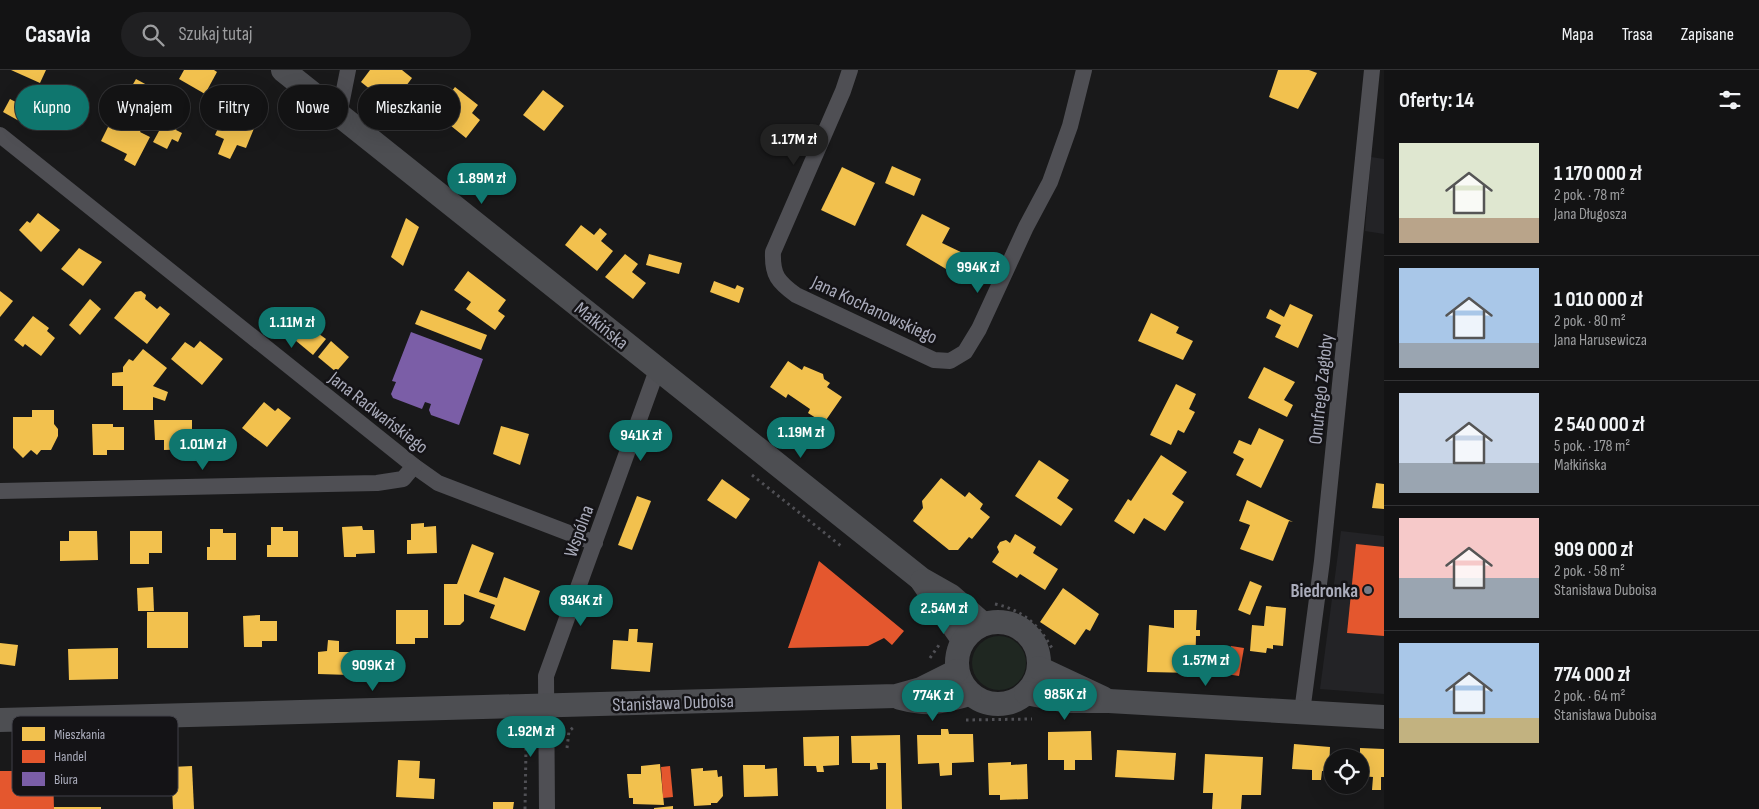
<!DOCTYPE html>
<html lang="pl">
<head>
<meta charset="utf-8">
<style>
  :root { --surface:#131314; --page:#202022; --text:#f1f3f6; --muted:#9d9ea0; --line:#323234; --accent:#0f766e }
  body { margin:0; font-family:"Sofia Sans Condensed",sans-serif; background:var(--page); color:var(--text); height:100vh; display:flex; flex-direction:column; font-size:19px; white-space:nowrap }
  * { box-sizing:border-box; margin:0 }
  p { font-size:16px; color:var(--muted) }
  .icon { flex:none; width:28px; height:28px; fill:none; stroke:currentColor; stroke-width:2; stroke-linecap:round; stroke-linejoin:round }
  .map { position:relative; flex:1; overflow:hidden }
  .details { display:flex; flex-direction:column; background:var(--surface); width:375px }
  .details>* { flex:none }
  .top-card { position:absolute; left:15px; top:15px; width:475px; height:45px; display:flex; gap:10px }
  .tools { position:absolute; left:1324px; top:679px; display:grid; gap:10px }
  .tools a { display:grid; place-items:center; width:45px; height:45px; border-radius:50%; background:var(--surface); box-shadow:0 5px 20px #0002,0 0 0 1px var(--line); font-size:25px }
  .price { position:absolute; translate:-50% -42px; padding:0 11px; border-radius:18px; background:var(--accent); color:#fff; font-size:16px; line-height:32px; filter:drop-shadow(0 1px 2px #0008) }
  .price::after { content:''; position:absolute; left:50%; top:30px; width:15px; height:11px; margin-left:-8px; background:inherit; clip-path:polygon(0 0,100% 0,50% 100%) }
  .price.current { background:#222; color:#fff }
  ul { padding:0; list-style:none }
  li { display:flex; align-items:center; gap:15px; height:125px; padding:0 15px }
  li+li { border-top:1px solid var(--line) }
  li span { display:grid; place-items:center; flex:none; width:140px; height:100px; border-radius:0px; color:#555 }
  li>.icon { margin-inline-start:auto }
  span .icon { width:60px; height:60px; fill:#fffc; stroke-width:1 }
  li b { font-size:21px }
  h2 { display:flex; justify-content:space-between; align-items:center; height:60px; padding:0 15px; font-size:21px }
  .pill { padding:0 18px; border-radius:22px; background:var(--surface); box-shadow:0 5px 20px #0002,0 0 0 1px var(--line); font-size:18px; line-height:45px }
  .pill.current { background:var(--accent); color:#fff }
  header { display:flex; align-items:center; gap:30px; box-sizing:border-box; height:70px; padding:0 25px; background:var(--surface); border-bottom:1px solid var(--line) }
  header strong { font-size:24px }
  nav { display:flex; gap:28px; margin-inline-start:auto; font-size:18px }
  .search { width:350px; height:45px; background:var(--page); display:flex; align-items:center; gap:12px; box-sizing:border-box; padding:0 18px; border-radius:28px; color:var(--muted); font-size:19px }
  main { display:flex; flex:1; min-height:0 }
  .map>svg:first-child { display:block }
</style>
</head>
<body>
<header>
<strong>Casavia</strong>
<div class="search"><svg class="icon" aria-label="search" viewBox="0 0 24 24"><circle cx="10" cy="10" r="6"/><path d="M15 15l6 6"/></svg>Szukaj tutaj</div>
<nav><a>Mapa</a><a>Trasa</a><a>Zapisane</a></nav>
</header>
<main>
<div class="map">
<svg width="1384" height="739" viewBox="0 0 1384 739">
  <rect width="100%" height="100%" fill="#19191a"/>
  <g fill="#232326">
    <polygon points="1371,87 1384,89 1384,164 1365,161"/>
    <polygon points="1341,461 1384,466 1384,624 1320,619"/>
  </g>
  <circle fill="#1f2721" cx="999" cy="593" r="27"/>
  <g fill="#f2c14e">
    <polygon points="11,0 46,0 40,13"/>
    <polygon points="184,0 214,0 217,2 205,24 179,9"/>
    <polygon points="370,0 402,0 412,8 391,36 361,12"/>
    <polygon points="1278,0 1309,0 1317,3 1298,39 1269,27"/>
    <polygon points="136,9 169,27 161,41 128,23"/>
    <polygon points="455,17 478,35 472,43 480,50 466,68 435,43"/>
    <polygon points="543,20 564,36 544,61 523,45"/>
    <polygon points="10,29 29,39 21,52 3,42"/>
    <polygon points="239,40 248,44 245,52 255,56 246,78 237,75 230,89 218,84 224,69 215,65 225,43 236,48"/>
    <polygon points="114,45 142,58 140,62 150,67 135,96 124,90 127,84 101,71"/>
    <polygon points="165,50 178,56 176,60 182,63 178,72 172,69 167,79 153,72"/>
    <polygon points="892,96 921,109 914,126 885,113"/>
    <polygon points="842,97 875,113 855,156 821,140"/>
    <polygon points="38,143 60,160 41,182 19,160 27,151 30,153"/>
    <polygon points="922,144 950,158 942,173 967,185 956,205 906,175"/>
    <polygon points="406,148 419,157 403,196 391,187"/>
    <polygon points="581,155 594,165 600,158 607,164 601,171 613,181 597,201 565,175"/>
    <polygon points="79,178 102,192 83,216 61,199"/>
    <polygon points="625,184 638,194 632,202 646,213 633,229 605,207"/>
    <polygon points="649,184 682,193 679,204 646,195"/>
    <polygon points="468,201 506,230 498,241 505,246 495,260 466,239 471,232 454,220"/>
    <polygon points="714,211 735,219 737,215 744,218 739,233 710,222"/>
    <polygon points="0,221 13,231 0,247"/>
    <polygon points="141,221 146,225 145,229 157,239 160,236 170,244 147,274 114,248 135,222"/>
    <polygon points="90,229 101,239 80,265 69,255"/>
    <polygon points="1290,234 1313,245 1298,278 1275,267 1281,255 1266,248 1270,239 1284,247"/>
    <polygon points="421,240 487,265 481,280 415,254"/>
    <polygon points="1151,243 1179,257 1176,263 1193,271 1183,290 1138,271"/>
    <polygon points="33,246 49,258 47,261 55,268 41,286 25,274 23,277 14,270"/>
    <polygon points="300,250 326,269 313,285 289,265"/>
    <polygon points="200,271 223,289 202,315 171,289 185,272 194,278"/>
    <polygon points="331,271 349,287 336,302 318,287"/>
    <polygon points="143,279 167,298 153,316 168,322 165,331 153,327 153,340 123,340 123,316 112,316 112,303 123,302 123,297 129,289 133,291"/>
    <polygon points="788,291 802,300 804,296 823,304 824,309 830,313 827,317 842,327 824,353 808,343 810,339 788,324 786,328 770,317"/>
    <polygon points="1264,297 1295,312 1284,330 1293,335 1287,347 1248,328"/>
    <polygon points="1176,314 1196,324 1189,339 1195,342 1184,363 1178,360 1171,375 1150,365"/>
    <polygon points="264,332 275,341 278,338 291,348 267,377 242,358"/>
    <polygon points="32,340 54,340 54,354 58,359 58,366 51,380 41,380 37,385 31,380 23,388 13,378 13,347 32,347"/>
    <polygon points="154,350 192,350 192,379 164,380 164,370 155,370"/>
    <polygon points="92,354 113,354 113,357 124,357 124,380 107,380 107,385 93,385"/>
    <polygon points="501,356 529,364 520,395 493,384"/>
    <polygon points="1259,358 1284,370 1261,418 1236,405 1244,389 1233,383 1239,370 1251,375"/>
    <polygon points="1161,385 1187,402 1172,424 1184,432 1165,461 1144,448 1134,464 1114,451 1128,429 1131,431"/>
    <polygon points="1039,390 1069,410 1057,428 1073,439 1061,456 1015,426"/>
    <polygon points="941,408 965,427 969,422 983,434 980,439 990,447 972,469 969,467 958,480 949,480 913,451 923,438 922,431"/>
    <polygon points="722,409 750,429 736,449 707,430"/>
    <polygon points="1376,413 1384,414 1384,439 1372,438"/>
    <polygon points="637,426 651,431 632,480 618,475"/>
    <polygon points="1247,430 1293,452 1289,451 1273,491 1240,479 1250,455 1239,451"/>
    <polygon points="424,453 424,457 436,456 437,483 407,484 407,470 411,470 411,454"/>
    <polygon points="362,456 363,460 374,460 375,483 356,484 356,487 344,487 342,457"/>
    <polygon points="271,457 283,457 283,461 298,461 298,487 267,487 267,475 271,475"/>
    <polygon points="210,459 223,459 223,463 236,463 236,490 207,490 207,477 210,477"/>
    <polygon points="69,461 97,461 98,490 60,491 60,471 69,471"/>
    <polygon points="130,461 162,461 162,483 149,483 149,494 130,494"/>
    <polygon points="1015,464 1036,477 1033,483 1058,499 1045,520 1020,504 1017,508 992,492 999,482 997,477 1000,472 1006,470 1010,473"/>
    <polygon points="472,474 494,483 479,522 497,528 504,507 540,521 525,561 490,548 495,535 464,524 464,551 460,555 444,555 444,514 457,514"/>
    <polygon points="1250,511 1262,516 1250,545 1238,540"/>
    <polygon points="153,517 154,541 138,541 137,518"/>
    <polygon points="1063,518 1099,544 1090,561 1086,559 1075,575 1040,552"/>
    <polygon points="1266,536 1286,538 1283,576 1273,575 1273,579 1267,578 1266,583 1250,581 1252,555 1264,556"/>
    <polygon points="396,540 428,540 428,568 415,568 415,574 396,574"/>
    <polygon points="1174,540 1197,540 1196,560 1200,560 1200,566 1196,566 1195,603 1147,602 1149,555 1174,558"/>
    <rect x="147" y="542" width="41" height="36"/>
    <polygon points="260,545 260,551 277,551 277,571 262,571 262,577 244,577 243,546"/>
    <polygon points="629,559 638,559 637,572 653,573 650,602 611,599 613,570 628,571"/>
    <polygon points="328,570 339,571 339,582 350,582 350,605 318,604 318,582 327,581"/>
    <polygon points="0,573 18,575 15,596 0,594"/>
    <polygon points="118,578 118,609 69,610 68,579"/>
    <polygon points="941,659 948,659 949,664 973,664 974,692 952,693 952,705 940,706 939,693 918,694 917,665 941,665"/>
    <polygon points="1091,661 1092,690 1075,690 1075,700 1064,700 1064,690 1048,690 1048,662"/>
    <polygon points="900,665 902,739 886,739 886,693 877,693 878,699 870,700 870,693 852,693 851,666"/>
    <polygon points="839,666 839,695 823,696 824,702 817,702 816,696 804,696 803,667"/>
    <polygon points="1294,674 1330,677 1329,701 1322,701 1321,710 1312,710 1312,700 1292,699"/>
    <polygon points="1360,678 1384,679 1384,707 1381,707 1381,720 1372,720 1373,707 1360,706"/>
    <polygon points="1117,680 1176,683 1174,710 1115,707"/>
    <polygon points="1205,684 1263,687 1261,725 1242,725 1241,739 1212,739 1213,723 1203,723"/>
    <polygon points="398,690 420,691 419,708 435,709 434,729 396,727"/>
    <polygon points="1011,692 1011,695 1027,694 1028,729 1000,730 1000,725 989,725 988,693"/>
    <polygon points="660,694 664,735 633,734 633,728 629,728 627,704 641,704 641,696"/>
    <polygon points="743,695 765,695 765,699 777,698 778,726 744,727"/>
    <polygon points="192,696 194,739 173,739 171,697"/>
    <polygon points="703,698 703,701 717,700 718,707 722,706 723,726 717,733 711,733 711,735 694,736 691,699"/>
    <polygon points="493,732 514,732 513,739 493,739"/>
    <polygon points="673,736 673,739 654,739 654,738"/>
    <polygon points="53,737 101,737 101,739 54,739"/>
  </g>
  <g fill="#e4572e">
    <polygon points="1356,474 1384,477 1384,566 1347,563"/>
    <polygon points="819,491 904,561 892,575 884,568 868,576 788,578"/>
    <polygon points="1231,576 1244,578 1239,606 1226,604"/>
    <polygon points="670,696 673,727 663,728 661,697"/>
    <polygon points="0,701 53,701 54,739 0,739"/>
  </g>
  <polygon fill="#7b5ea7" points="411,262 483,289 459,355 431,345 429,340 431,334 425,332 422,339 393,328 391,324 396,312 392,311"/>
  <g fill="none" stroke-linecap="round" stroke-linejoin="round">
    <g stroke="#505055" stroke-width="3" stroke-dasharray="2.5 4" stroke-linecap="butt">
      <polyline points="752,405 841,476"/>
      <path d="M995,534C1023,540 1039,555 1053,580"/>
      <polyline points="930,588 939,575"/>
      <polyline points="966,650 1032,649"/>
      <polyline points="513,660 517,661 526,672"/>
      <polyline points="567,678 569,661 574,657"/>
      <polyline points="525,739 526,678"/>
    </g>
    <g stroke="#4f4f54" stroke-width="16">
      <path d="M850,0L843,21L773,182C772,205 778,212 796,225L934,290L950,291L965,282L979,259L1026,157L1050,112L1070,56L1084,0"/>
      <polyline points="339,45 348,0"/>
      <polyline points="0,65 414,396 438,413 595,473"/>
      <polyline points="0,421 377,413 403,409 414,396"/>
      <polyline points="1302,642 1322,491 1372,0"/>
      <polyline points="547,739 546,606 657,300"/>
    </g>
    <g stroke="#4d4e52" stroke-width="24">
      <polyline points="283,0 921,509 951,526 983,554"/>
      <polyline points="922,511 963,570"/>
      <circle cx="998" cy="593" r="41"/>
      <polyline points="1039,598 1103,628"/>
      <polyline points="1026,623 1067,631 1109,631 1384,647"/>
      <path d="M900,628C931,636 940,632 970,624"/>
      <polyline points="0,650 896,626 921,619 957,601"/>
    </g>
  </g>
  <circle fill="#777983" stroke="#141316" stroke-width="2" cx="1368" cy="520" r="5"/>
  <g text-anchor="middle" stroke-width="5" stroke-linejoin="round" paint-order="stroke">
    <g font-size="19" fill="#aaacbb" stroke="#141316">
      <text transform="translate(875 239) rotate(25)" y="7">Jana Kochanowskiego</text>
      <text transform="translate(602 255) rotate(39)" y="7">Małkińska</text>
      <text transform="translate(1320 319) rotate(-84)" y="7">Onufrego Zagłoby</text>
      <text transform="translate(379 342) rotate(38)" y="7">Jana Radwańskiego</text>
      <text transform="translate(578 461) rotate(-70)" y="7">Wspólna</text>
      <text transform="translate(673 632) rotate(-2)" y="7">Stanisława Duboisa</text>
    </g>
    <g font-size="19" font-weight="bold" fill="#aaacbb" stroke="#141316" text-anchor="end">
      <text x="1358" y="527">Biedronka</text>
    </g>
  </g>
  <rect x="12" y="646" width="166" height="80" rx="8" fill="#141316" stroke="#414148" stroke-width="1"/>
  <rect x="22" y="657" width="23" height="14" fill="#f2c14e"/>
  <rect x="22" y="680" width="23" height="13" fill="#e4572e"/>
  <rect x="22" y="702" width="23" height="14" fill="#7b5ea7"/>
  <g font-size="14" fill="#aaacbb">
    <text x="54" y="669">Mieszkania</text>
    <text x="54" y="691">Handel</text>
    <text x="54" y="714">Biura</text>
  </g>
</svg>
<div class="tools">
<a><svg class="icon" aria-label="locate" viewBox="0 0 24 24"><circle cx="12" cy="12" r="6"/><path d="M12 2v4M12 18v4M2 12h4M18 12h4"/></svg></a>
</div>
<b class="price current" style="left:794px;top:96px">1.17M zł</b>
<b class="price" style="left:482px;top:135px">1.89M zł</b>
<b class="price" style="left:978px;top:224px">994K zł</b>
<b class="price" style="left:292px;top:279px">1.11M zł</b>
<b class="price" style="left:801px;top:389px">1.19M zł</b>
<b class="price" style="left:641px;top:392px">941K zł</b>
<b class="price" style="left:203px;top:401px">1.01M zł</b>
<b class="price" style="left:581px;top:557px">934K zł</b>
<b class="price" style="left:944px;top:565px">2.54M zł</b>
<b class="price" style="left:1206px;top:617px">1.57M zł</b>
<b class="price" style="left:373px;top:622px">909K zł</b>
<b class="price" style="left:1065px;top:651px">985K zł</b>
<b class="price" style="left:933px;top:652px">774K zł</b>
<b class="price" style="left:531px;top:688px">1.92M zł</b>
<div class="top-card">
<a class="pill current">Kupno</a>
<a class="pill">Wynajem</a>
<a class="pill">Filtry</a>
<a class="pill">Nowe</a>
<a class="pill">Mieszkanie</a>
</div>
</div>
<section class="details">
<h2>Oferty: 14<svg class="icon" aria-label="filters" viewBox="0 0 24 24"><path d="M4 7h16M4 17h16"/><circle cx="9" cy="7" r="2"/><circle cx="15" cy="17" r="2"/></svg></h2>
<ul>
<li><span style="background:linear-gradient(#dfe7d0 75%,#b9a48a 0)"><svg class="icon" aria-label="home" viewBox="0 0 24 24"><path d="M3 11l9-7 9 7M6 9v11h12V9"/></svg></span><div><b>1 170 000 zł</b><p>2 pok. · 78 m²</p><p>Jana Długosza</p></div></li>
<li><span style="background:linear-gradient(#a9c7e8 75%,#9aa5b1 0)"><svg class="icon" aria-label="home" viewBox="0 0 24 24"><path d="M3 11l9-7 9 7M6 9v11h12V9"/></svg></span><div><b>1 010 000 zł</b><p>2 pok. · 80 m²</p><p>Jana Harusewicza</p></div></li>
<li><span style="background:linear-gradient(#c9d6e8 70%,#9aa5b1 0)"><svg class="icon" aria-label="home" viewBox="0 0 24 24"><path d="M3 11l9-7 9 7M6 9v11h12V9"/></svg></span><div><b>2 540 000 zł</b><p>5 pok. · 178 m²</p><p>Małkińska</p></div></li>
<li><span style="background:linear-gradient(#f6c9c9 60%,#9aa5b1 0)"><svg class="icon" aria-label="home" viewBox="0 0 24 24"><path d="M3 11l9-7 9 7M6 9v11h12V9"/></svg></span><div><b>909 000 zł</b><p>2 pok. · 58 m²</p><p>Stanisława Duboisa</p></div></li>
<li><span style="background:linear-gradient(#a9c7e8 75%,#c2b280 0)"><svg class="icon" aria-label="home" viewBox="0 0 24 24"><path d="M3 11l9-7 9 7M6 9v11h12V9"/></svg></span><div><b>774 000 zł</b><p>2 pok. · 64 m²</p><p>Stanisława Duboisa</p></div></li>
</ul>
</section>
</main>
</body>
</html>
